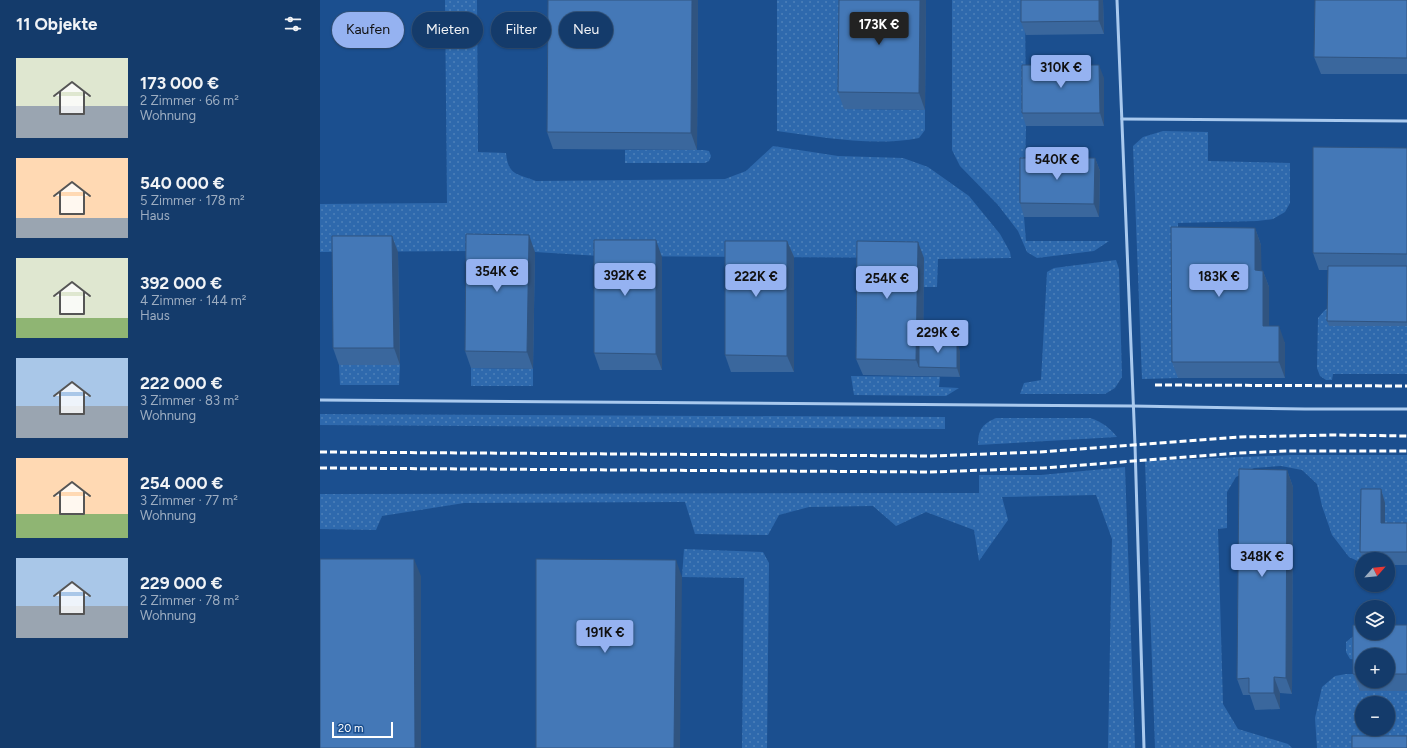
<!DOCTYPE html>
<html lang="de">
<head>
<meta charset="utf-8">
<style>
  :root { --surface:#143b6b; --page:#214673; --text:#f1f3f6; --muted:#9dadc1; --line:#33557e; --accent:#95b2f1 }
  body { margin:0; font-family:Figtree,sans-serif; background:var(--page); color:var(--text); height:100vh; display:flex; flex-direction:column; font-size:15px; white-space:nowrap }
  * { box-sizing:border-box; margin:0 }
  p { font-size:13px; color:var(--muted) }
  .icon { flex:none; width:22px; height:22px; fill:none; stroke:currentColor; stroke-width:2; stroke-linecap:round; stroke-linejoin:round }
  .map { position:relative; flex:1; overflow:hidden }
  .panel { display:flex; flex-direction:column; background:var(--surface); width:320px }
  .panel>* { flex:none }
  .guide { position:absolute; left:12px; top:12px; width:380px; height:36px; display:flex; gap:8px }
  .needle { width:26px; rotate:63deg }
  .controls { position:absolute; left:1035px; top:552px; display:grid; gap:8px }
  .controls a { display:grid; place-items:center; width:40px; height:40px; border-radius:50%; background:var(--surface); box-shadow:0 1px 3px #0004,0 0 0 1px var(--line); font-size:20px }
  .scale { position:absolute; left:12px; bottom:10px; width:61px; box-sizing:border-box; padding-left:4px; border:2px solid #fff; border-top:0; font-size:11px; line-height:14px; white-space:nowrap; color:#fff; -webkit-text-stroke:3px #1b4f8f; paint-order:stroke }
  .price { position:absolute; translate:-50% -34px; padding:0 9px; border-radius:4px; background:var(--accent); color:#111; font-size:13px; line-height:26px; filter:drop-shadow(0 1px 2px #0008) }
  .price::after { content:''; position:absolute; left:50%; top:24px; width:12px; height:9px; margin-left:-6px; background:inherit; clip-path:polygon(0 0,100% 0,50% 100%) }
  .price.current { background:#222; color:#fff }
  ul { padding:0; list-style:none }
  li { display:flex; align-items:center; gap:12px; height:100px; padding:0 16px }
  li span { display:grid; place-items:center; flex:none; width:112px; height:80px; border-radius:0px; color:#555 }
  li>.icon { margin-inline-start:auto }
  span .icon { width:48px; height:48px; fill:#fffc; stroke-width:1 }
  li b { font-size:17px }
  h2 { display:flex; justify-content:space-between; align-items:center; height:48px; padding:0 16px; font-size:17px }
  .chip { padding:0 14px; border-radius:18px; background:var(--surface); box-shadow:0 1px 3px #0004,0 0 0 1px var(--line); font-size:14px; line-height:36px }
  .chip.current { background:var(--accent); color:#111 }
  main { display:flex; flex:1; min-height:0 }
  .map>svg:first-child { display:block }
</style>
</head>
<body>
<main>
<section class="panel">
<h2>11 Objekte<svg class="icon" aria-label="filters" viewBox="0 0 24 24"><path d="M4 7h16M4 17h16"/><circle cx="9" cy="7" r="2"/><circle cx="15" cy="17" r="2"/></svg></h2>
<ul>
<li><span style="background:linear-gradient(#dfe7d0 60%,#9aa5b1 0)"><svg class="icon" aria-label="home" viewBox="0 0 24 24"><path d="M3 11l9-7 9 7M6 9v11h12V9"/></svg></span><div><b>173 000 €</b><p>2 Zimmer · 66 m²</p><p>Wohnung</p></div></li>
<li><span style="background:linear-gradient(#ffd9b3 75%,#9aa5b1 0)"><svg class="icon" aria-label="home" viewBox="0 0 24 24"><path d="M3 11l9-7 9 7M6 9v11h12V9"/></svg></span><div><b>540 000 €</b><p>5 Zimmer · 178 m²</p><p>Haus</p></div></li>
<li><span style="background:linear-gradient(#dfe7d0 75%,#8fb573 0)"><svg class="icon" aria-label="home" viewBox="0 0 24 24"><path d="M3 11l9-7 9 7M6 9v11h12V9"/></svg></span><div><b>392 000 €</b><p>4 Zimmer · 144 m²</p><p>Haus</p></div></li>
<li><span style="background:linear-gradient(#a9c7e8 60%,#9aa5b1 0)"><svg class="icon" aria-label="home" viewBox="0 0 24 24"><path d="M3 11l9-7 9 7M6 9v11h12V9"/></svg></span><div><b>222 000 €</b><p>3 Zimmer · 83 m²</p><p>Wohnung</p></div></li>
<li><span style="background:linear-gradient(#ffd9b3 70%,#8fb573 0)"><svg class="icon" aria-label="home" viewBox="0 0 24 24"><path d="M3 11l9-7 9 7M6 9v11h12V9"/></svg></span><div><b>254 000 €</b><p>3 Zimmer · 77 m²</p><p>Wohnung</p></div></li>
<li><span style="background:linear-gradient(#a9c7e8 60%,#9aa5b1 0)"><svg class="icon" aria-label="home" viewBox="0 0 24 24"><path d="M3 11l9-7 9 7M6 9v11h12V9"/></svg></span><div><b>229 000 €</b><p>2 Zimmer · 78 m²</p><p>Wohnung</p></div></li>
</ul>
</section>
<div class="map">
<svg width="1087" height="748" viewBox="0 0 1087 748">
  <defs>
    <pattern id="grass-dots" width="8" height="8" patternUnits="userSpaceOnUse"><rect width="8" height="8" fill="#2e69ad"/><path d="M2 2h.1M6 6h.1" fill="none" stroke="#4d80b9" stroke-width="1.8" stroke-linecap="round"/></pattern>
  </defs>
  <rect width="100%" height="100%" fill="#1b4f8f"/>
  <g fill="url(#grass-dots)" fill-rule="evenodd">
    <path d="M125,0H157L158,152L186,153C188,176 198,174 216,181L405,179L426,171L453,146L518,156L583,158L608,167L649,196L680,234L690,252L691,258L618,259L617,287H603V258L280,256L215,252L153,251L0,252V204L127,203Z"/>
    <path d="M457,0H525L524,109L605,110V130L599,138C553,147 503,137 457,131Z"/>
    <polygon points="632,0 705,0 706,126 704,217 706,241 789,241 774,251 717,258 707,252 698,231 678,205 640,166 632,150"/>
    <polygon points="843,131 888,132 888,161 970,163 970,203 965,212 953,219 937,221 858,223 858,378 822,379 813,146 823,137"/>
    <polygon points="305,150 384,150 389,151 391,156 389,161 385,163 305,163"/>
    <polygon points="796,260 799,269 802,377 795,388 785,394 700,394 704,383 721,380 727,272 734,268"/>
    <polygon points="1009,307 1087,326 1087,374 1013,374 1012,380 1006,380 1000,376 997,368 998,318 1004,311"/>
    <polygon points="19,365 80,365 79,385 20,385"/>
    <polygon points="151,368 213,369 213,386 151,386"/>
    <polygon points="531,376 620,377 619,387 639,388 626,396 534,395"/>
    <polygon points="0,414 625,417 625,429 0,425"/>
    <path d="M676,418H770C782,422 789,427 797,437L658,445C658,430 662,424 676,418Z"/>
    <polygon points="972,455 1087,455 1087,536 1045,559 1042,559 1042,563 1029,557 1012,535 1002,506 997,484 982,470 961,466 934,468 916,477 907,492 907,528 898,529 903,704 918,729 968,744 972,748 835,748 825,461"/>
    <polygon points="805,467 815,748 788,748 792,539 776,495 682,497 688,520 659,561 654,530 606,512 576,526 553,506 489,507 459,515 448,535 375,534 365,502 144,503 62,516 56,530 0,529 0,494 659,493 659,475 721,475"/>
    <polygon points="364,549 443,552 449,563 447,748 422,748 424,578 362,577"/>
    <polygon points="1068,633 1078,642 1040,642 1040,660 1030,659 1026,652 1026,642 1036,634"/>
    <path d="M1026,674H1039L1040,691H1087V748H997L995,718L1002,687L1015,676ZM1042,703H1068V729H1042Z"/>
  </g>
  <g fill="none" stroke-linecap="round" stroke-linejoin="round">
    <g stroke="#a9c9ee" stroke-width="3">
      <polyline points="797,0 815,445 824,748"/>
      <polyline points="802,119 1087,121"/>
      <polyline points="0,400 813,406 985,409 1087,409"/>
    </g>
    <g stroke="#fff" stroke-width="3" stroke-dasharray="7 3" stroke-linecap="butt">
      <polyline points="835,385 1087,386"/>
      <polyline points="0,452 612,456 720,452 920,437 1014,435 1087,436"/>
      <polyline points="0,468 610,472 723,468 919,453 966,451 1087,451"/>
    </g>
  </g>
  <g fill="#3a679d" fill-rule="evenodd">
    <polygon points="378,0 377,150 233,149 227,132"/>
    <polygon points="519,0 606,0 605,110 524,109 518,92"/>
    <polygon points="701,0 783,0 784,34 706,35 701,22"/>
    <polygon points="1087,0 1087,74 1001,74 994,57"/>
    <polygon points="784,78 784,126 706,126 702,113"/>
    <polygon points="1087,148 1087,326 1009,326 1007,321 1008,270 999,270 993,253"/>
    <polygon points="775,158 780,171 779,217 704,217 700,203"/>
    <polygon points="935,228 941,245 941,271 943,271 949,287 949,326 965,343 965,378 858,378 852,362"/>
    <polygon points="72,236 78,252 80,365 19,365 13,348"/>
    <polygon points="467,241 474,257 474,372 411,372 405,355"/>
    <polygon points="215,252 213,369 151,368 145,351"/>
    <polygon points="342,257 342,370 280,370 274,353"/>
    <polygon points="604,258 603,341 640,351 640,377 543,375 536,359"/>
    <polygon points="967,470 973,487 972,694 960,693 960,709 935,710 930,695 923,695 917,679"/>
    <polygon points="1061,489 1065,503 1065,523 1087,523 1087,565 1068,565 1068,559 1043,559 1040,552"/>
    <path d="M1033,625H1042V633H1068V625H1087V691H1040L1033,674ZM1042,655H1068V681H1042Z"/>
  </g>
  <g fill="#305480">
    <polygon points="372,0 378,0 377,150 371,133"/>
    <polygon points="600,0 606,0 605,110 599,93"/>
    <polygon points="779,0 783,0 784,34 779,21"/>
    <polygon points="779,65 784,78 784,126 780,113"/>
    <polygon points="775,158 780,171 779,217 774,204"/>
    <polygon points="935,228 941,245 942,287 935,270"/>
    <polygon points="209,235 215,252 213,369 207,352"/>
    <polygon points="72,236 78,252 80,365 74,348"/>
    <polygon points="336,240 342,257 342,370 336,354"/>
    <polygon points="467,241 474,257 474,372 467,356"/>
    <polygon points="598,242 604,258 603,367 599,367 596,360"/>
    <polygon points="943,271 949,287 949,343 943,326"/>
    <polygon points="959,326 965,343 965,378 959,362"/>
    <polygon points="637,342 640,351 640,377 637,368"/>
    <polygon points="967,470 973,487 972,694 966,678"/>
    <polygon points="1061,489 1065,503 1065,536 1061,523"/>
    <polygon points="94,559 101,576 101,748 95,748"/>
    <polygon points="356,560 362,577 360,748 354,748"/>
    <polygon points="954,677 960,693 960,709 954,693"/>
  </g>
  <g fill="#4478b7" stroke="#305480">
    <polygon points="228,0 372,0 371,133 227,132"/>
    <polygon points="519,0 600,0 599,93 518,92"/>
    <polygon points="701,0 779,0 779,21 701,22"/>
    <polygon points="995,0 1087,0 1087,58 994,57"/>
    <polygon points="702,65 779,65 780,113 702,113"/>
    <polygon points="993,147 1087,148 1087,254 993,253"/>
    <polygon points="700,158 775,158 774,204 700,203"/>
    <polygon points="851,227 935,228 935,270 943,271 943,326 959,326 959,362 852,362"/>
    <polygon points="146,234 209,235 207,352 145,351"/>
    <polygon points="12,236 72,236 74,348 13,348"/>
    <polygon points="274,240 336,240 336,354 274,353"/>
    <polygon points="405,241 467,241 467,356 405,355"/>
    <polygon points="537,241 598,242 596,360 536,359"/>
    <polygon points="1008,266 1087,266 1087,322 1007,321"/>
    <polygon points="599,341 637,342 637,368 599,367"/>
    <polygon points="919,469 967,470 966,678 954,677 954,693 929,693 929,678 917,679"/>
    <polygon points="1041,489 1061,489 1061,523 1087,523 1087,552 1040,552"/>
    <polygon points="0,559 94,559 95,748 0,748"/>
    <polygon points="216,559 356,560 354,748 216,748"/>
    <polygon points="1033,625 1042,625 1042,633 1068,633 1068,625 1087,625 1087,674 1068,674 1068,655 1042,655 1042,674 1033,674"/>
    <rect x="1032" y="736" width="55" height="12"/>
  </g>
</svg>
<div class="controls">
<a><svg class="needle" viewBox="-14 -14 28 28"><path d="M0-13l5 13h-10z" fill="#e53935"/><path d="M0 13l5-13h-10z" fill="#9dadc1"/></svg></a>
<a><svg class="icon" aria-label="layers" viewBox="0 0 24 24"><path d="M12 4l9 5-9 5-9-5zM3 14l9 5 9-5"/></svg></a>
<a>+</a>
<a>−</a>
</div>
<div class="scale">20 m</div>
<b class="price current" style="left:559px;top:46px">173K €</b>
<b class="price" style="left:741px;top:89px">310K €</b>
<b class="price" style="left:737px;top:181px">540K €</b>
<b class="price" style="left:177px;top:293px">354K €</b>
<b class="price" style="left:305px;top:297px">392K €</b>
<b class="price" style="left:436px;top:298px">222K €</b>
<b class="price" style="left:899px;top:298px">183K €</b>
<b class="price" style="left:567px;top:300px">254K €</b>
<b class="price" style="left:618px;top:354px">229K €</b>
<b class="price" style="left:942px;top:578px">348K €</b>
<b class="price" style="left:285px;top:654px">191K €</b>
<div class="guide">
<a class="chip current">Kaufen</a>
<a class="chip">Mieten</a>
<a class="chip">Filter</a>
<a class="chip">Neu</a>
</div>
</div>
</main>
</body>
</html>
